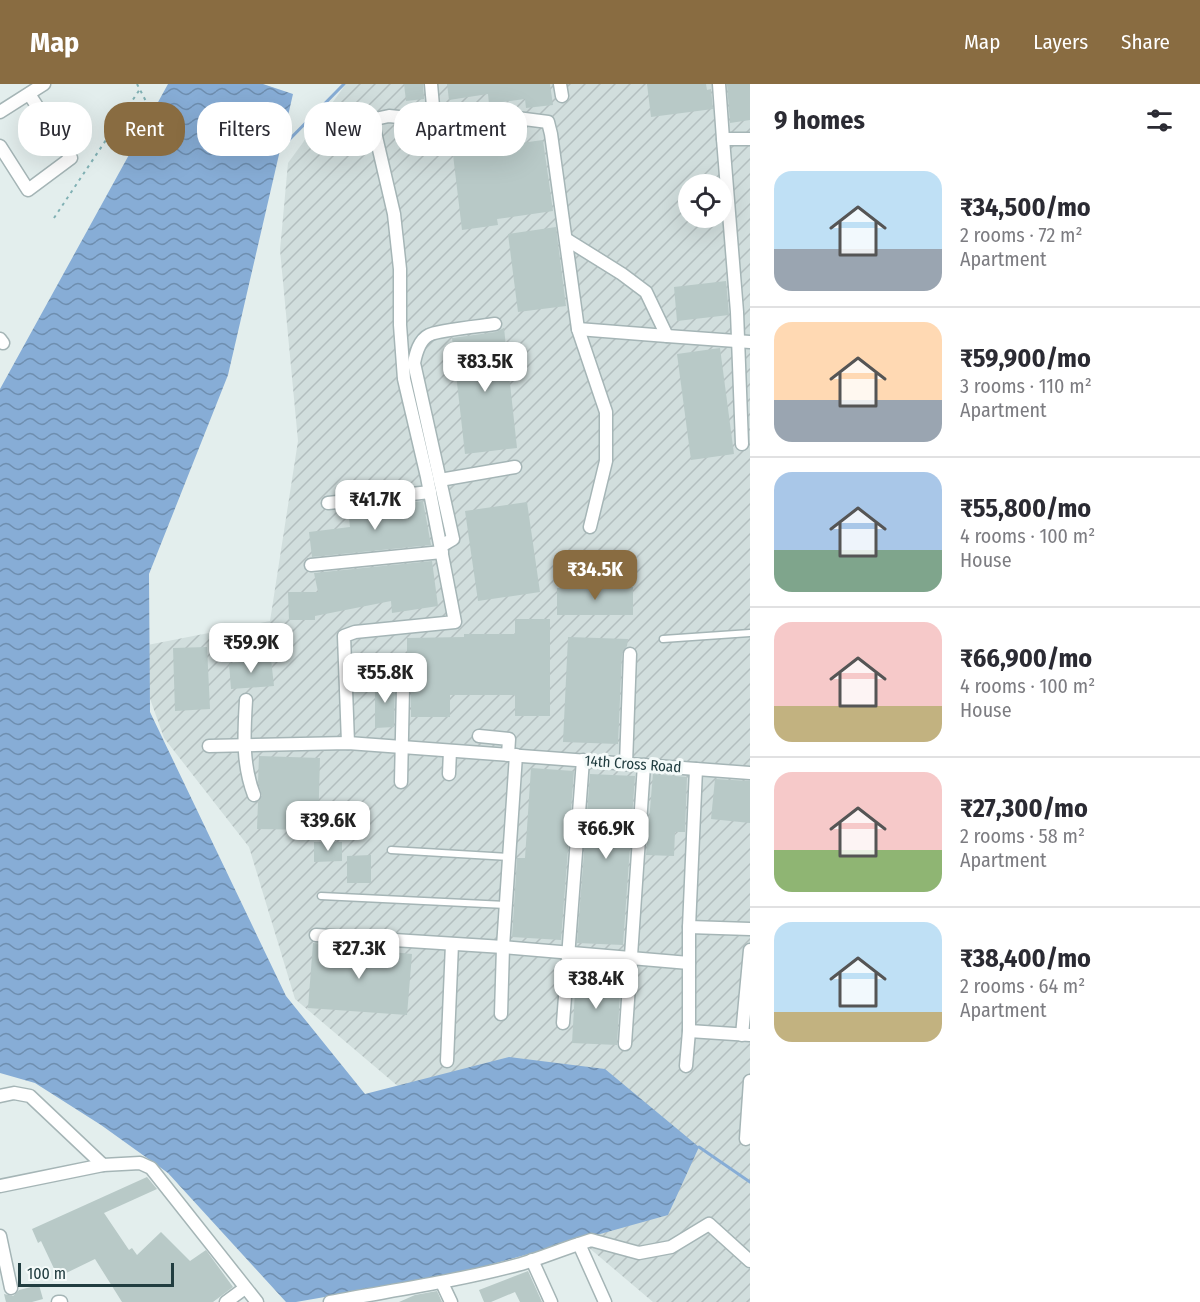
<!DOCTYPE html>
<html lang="en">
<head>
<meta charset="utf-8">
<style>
  :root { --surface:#fff; --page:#f2f2f3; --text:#2b2b33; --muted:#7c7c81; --line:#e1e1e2; --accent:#896c41 }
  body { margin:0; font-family:"Fira Sans Condensed",sans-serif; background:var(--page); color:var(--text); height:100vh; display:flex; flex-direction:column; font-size:22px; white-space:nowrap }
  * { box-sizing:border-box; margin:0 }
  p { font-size:20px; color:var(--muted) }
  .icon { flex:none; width:33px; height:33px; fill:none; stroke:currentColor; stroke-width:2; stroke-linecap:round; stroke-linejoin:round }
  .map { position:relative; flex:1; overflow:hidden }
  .details { display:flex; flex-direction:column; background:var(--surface); width:450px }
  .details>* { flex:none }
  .banner { position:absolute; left:18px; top:18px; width:570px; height:54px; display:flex; gap:12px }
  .tools { position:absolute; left:678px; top:90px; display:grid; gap:12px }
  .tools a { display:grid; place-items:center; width:54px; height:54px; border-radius:50%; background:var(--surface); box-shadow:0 6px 24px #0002; font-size:30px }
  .scale { position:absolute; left:18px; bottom:15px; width:156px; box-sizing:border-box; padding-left:6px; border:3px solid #213d40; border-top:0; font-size:16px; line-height:21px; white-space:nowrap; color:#213d40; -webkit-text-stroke:4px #f4faf9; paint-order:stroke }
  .price { position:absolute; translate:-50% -51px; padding:0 14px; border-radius:12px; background:#fff; color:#222; font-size:20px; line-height:39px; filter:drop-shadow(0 2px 3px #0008) }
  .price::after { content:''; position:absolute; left:50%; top:36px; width:18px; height:14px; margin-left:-9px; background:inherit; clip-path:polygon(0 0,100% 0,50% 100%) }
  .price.on { background:var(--accent); color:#fff }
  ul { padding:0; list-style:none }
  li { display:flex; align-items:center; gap:18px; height:150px; padding:0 24px }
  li+li { border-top:2px solid var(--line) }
  li span { display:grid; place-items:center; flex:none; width:168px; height:120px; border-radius:18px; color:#555 }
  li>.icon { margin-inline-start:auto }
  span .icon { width:72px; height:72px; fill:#fffc; stroke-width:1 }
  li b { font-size:26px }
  h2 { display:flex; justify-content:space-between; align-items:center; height:72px; padding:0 24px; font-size:26px }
  .tag { padding:0 21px; border-radius:24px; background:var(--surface); box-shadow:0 6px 24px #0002; font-size:21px; line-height:54px }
  .tag.on { background:var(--accent); color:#fff }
  header { display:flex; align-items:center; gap:36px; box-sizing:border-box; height:84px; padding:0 30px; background:var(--accent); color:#fff }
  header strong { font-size:28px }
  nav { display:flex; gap:33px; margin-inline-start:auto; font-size:21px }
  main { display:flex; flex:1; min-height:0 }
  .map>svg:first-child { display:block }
</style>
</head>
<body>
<header>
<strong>Map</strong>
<nav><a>Map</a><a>Layers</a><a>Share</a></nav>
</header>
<main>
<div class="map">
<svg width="750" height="1218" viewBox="0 0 750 1218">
  <defs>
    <pattern id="industrial-furrows" width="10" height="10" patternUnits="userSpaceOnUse" patternTransform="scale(1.5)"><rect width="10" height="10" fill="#d1dedd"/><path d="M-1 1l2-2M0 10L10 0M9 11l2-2" fill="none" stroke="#b3bfbf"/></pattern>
    <pattern id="water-waves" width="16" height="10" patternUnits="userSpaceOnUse" patternTransform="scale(1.5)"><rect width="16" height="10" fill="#87add6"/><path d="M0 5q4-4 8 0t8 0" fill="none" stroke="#6e8eaf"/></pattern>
  </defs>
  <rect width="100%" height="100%" fill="#e3eeed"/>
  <path fill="url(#industrial-furrows)" fill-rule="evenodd" d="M346,0H750V1218H653L295,915L249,763L164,654L132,564L270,537L298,357L280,166L288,79ZM688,100H722V134H688Z"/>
  <polygon fill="url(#water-waves)" points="168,0 263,0 293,10 228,291 149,490 150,628 286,912 365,1010 509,973 605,985 699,1063 668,1131 457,1190 296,1218 286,1218 168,1089 101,1041 35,999 0,989 0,305"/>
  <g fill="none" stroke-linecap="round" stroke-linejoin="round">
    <g stroke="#87add6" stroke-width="3">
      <polyline points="280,65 344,0"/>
      <polyline points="699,1063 750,1098"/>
    </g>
  </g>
  <g fill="#b8c9c7">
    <polygon points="404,0 423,0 424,15 406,17"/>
    <polygon points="447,0 550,0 553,21 526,24 525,15 489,20 488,10 449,16"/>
    <polygon points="647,0 706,0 707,6 711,5 713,25 651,33"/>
    <polygon points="727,0 750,0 750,36 730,39"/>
    <polygon points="482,50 484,64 543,56 553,127 497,135 498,141 462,146 451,54"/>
    <polygon points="556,143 566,222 518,228 508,150"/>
    <polygon points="726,197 729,231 677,237 674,203"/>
    <polygon points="504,244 517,364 465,370 452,254 496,248"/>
    <polygon points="720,264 734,370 691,376 677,270"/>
    <polygon points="423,417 431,461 312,473 309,448 350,443 348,425"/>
    <polygon points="527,418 540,508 478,517 465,427"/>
    <polygon points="432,477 438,522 392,529 391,517 315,532 315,536 289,536 288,508 318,508 314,489"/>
    <polygon points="633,503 633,531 557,531 557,504"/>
    <polygon points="515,535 550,535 550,632 515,632 515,611 450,611 450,633 411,633 411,604 410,600 405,596 407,596 407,554 464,553 464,550 515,550"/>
    <polygon points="568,553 628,555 627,562 622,570 618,660 563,658"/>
    <polygon points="207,563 210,625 175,627 173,564"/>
    <polygon points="271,575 274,602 231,605 229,579"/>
    <polygon points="401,596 396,599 395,604 394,643 375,644 375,597"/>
    <polygon points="259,672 320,674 318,746 257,745 258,718 262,712 258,698"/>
    <polygon points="531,684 574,687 561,856 512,853 517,774 525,774"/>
    <polygon points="590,690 635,692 623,861 577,859"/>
    <polygon points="653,690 687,693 685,748 675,748 674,772 646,771"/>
    <polygon points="715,695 750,697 750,739 711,735"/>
    <polygon points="314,758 342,758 342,777 314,778"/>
    <polygon points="371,771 371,799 347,799 347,772"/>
    <polygon points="313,859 371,863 371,866 412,870 407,931 308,924"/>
    <polygon points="576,890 621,892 617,961 572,959"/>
    <polygon points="147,1093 157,1105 104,1129 129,1166 132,1164 137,1171 161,1148 190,1177 206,1166 233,1203 213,1218 122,1218 95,1175 58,1193 41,1157 38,1159 32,1145"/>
    <polygon points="528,1187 542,1218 520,1218 515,1208 491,1218 484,1218 479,1206"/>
    <polygon points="39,1201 43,1215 32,1218 6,1218 4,1210 13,1212 19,1206"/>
    <polygon points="437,1207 442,1218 399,1218 415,1211"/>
  </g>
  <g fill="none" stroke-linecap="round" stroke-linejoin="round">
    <g stroke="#a5b5b6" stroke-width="9">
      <g id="service">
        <polyline points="663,555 750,549"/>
        <polyline points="391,766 509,773"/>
        <polyline points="321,812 506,821"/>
      </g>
    </g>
    <g stroke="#a5b5b6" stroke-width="15">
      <g id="minor">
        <polyline points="431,0 434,33"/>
        <polyline points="560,0 562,12"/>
        <polyline points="719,0 723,55"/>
        <polyline points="0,28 44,0"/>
        <polyline points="0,62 28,106 71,74 29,10"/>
        <polyline points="566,155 622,190 646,208 667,252 750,258"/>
        <polyline points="578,245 667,252"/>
        <polyline points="0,255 3,259"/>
        <polyline points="742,360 737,228 723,55 750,55"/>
        <polyline points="440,396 515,383"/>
        <polyline points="328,419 430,408"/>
        <path d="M441,462L453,455L414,279C416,269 419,256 429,251C438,246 482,242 495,240"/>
        <polyline points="311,481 442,468"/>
        <path d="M246,616C244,649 242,680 254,711"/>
        <polyline points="479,652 509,655 508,671"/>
        <polyline points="348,659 344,552 355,548 455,538 427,393 404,295 400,241 400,185 394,130 374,44 375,35 389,32 418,35 434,33 454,35 501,32 548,38 551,50 578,245 606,328 606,377 590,443"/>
        <polyline points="209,662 348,659 750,689"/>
        <polyline points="626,680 630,570"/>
        <polyline points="449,690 450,667"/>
        <polyline points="401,698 403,604"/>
        <polyline points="689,843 750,845"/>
        <polyline points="316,851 503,863 689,879"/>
        <polyline points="501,930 503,863 516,671"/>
        <polyline points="563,939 583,676"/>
        <polyline points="689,947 750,951"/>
        <polyline points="742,951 750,866"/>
        <polyline points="625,960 644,681"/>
        <polyline points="447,977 452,860"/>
        <polyline points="686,982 689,947 689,843 696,685"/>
        <polyline points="0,1012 14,1009 30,1012 103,1081 140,1079 151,1084 257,1218"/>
        <polyline points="746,1055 750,997"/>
        <polyline points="0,1102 103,1081"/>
        <polyline points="0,1152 11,1204"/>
        <polyline points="532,1176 551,1218"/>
        <polyline points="442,1199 451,1218"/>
        <polyline points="58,1218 61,1218"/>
        <polyline points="226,1218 245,1204"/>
        <path d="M330,1218C394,1206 458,1197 521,1180C541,1174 560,1166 579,1160"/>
        <polyline points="605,1218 579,1160 591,1156 639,1169 671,1163 709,1140 750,1177"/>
      </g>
    </g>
    <g stroke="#81b1b4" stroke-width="2" stroke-dasharray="3 4.5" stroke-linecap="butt">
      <polyline points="137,0 150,25"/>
      <polyline points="54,134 140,5"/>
    </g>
    <use href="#service" stroke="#fff" stroke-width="6"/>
    <use href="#minor" stroke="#fff" stroke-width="12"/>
  </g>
  <g text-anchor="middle" stroke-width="6" stroke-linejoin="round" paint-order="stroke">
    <g font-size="15" fill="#213d40" stroke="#f4faf9">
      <text transform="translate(633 680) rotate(4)" y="5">14th Cross Road</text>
    </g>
  </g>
</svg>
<div class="tools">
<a><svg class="icon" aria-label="locate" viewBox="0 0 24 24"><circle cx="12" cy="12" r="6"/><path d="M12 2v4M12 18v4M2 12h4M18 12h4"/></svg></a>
</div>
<div class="scale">100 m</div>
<b class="price" style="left:485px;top:309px">₹83.5K</b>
<b class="price" style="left:375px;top:447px">₹41.7K</b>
<b class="price on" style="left:595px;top:517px">₹34.5K</b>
<b class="price" style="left:251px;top:590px">₹59.9K</b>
<b class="price" style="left:385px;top:620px">₹55.8K</b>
<b class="price" style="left:328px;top:768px">₹39.6K</b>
<b class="price" style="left:606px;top:776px">₹66.9K</b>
<b class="price" style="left:359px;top:896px">₹27.3K</b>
<b class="price" style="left:596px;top:926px">₹38.4K</b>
<div class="banner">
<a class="tag">Buy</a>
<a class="tag on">Rent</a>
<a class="tag">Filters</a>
<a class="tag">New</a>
<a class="tag">Apartment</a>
</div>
</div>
<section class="details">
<h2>9 homes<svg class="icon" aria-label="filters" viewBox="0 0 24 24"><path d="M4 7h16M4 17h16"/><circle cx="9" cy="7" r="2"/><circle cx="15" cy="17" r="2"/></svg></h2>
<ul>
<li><span style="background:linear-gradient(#bfe0f5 65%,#9aa5b1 0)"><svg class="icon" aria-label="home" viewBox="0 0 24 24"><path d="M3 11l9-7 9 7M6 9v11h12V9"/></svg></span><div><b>₹34,500/mo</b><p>2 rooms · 72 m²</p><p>Apartment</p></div></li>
<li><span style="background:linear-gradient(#ffd9b3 65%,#9aa5b1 0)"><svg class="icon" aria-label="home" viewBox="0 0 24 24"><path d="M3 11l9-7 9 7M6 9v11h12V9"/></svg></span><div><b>₹59,900/mo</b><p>3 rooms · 110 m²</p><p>Apartment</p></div></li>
<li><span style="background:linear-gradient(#a9c7e8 65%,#7fa58c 0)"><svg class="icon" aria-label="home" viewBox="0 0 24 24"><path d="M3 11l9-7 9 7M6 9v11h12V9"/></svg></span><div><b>₹55,800/mo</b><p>4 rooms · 100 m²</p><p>House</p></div></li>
<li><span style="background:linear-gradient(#f6c9c9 70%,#c2b280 0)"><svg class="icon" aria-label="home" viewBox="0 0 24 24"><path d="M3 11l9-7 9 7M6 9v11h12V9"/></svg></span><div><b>₹66,900/mo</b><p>4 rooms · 100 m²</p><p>House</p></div></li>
<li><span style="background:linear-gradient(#f6c9c9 65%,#8fb573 0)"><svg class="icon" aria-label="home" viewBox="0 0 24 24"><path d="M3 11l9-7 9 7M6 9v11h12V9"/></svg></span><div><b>₹27,300/mo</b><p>2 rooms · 58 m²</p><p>Apartment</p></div></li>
<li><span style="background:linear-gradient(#bfe0f5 75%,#c2b280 0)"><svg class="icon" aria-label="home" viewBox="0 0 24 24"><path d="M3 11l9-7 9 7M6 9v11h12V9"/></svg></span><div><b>₹38,400/mo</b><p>2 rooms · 64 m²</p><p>Apartment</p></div></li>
</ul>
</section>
</main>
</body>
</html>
